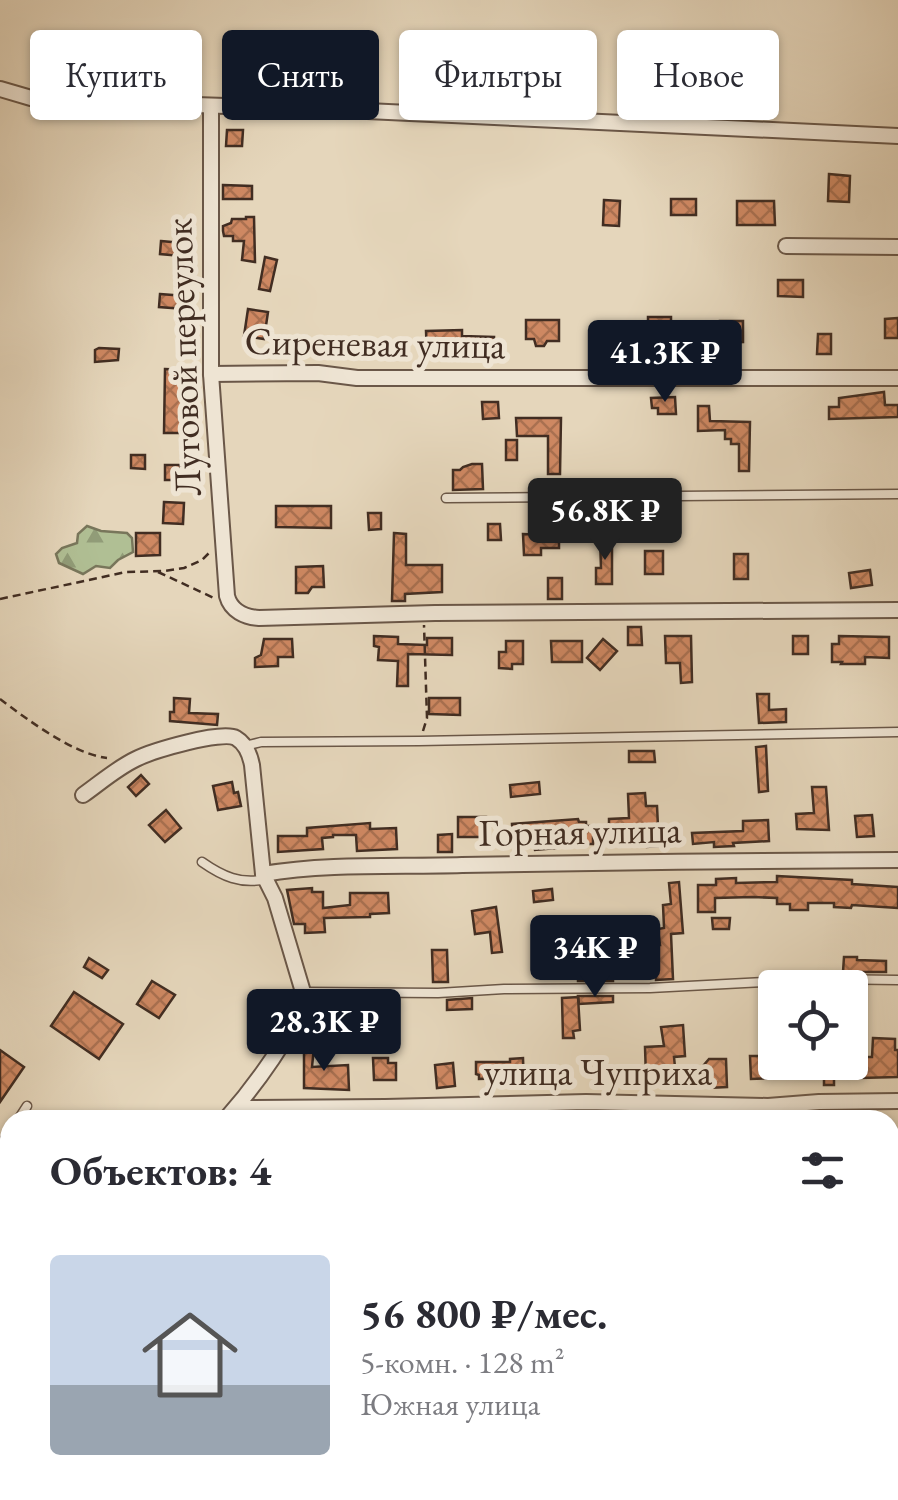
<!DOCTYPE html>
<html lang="ru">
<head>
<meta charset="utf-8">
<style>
  :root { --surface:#fff; --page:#f7f7f7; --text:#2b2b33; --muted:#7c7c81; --line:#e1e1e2; --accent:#111827 }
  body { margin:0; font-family:"EB Garamond",serif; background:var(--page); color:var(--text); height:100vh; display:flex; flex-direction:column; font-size:38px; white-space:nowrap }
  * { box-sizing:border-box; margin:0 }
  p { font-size:32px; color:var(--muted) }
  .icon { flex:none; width:55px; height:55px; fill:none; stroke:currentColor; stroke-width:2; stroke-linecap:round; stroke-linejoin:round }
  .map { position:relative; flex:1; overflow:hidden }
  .side { position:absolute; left:0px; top:1110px; width:900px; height:390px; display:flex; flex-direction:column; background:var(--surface); border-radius:30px 30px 0 0; box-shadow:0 2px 8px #0004 }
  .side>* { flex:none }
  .guide { position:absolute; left:30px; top:30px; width:840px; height:90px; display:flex; gap:20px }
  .buttons { position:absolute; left:758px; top:970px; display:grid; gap:20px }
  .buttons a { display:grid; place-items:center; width:110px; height:110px; border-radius:10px; background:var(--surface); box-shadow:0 2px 8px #0004; font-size:50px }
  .price { position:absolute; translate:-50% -85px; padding:0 22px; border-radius:10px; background:var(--accent); color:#fff; font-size:32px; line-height:65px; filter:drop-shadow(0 2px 5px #0008) }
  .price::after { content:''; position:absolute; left:50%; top:60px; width:30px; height:22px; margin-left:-15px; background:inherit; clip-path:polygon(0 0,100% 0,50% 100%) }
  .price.on { background:#222; color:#fff }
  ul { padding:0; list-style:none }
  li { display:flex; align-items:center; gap:30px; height:250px; padding:0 50px }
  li+li { border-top:2px solid var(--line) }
  li span { display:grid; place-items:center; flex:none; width:280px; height:200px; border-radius:10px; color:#555 }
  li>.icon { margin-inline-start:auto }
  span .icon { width:120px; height:120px; fill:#fffc; stroke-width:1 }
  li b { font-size:42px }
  h2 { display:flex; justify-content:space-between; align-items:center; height:120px; padding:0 50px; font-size:42px }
  .pill { padding:0 35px; border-radius:10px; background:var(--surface); box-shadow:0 2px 8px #0004; font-size:35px; line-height:90px }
  .pill.on { background:var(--accent); color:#fff }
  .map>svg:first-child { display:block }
</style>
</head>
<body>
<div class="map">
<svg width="898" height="1500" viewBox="0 0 898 1500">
  <defs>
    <pattern id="forest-firs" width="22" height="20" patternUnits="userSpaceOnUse" patternTransform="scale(2.5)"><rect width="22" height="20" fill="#b0bf94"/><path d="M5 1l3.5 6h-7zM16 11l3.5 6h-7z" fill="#919c78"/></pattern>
    <pattern id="building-cross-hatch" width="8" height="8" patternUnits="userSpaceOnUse" patternTransform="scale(2.5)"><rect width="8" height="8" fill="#ce8862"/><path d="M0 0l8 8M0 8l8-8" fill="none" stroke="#a97050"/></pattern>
  </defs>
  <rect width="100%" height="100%" fill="#e5d6bb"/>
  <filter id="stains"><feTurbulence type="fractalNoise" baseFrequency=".002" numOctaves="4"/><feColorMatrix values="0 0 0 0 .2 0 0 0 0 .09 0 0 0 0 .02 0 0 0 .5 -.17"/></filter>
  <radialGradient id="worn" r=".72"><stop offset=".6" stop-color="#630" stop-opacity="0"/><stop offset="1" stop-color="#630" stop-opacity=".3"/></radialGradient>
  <polygon fill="url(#forest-firs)" stroke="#78765b" stroke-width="2.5" points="87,526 101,531 127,533 132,538 133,552 118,560 110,568 96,566 83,574 59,563 56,554 62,548 77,543 78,534"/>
  <g fill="url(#building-cross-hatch)" stroke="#412d22" stroke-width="2.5">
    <polygon points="227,130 243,130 242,146 226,146"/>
    <polygon points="829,174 850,176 849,202 828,201"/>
    <polygon points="223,185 252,186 252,199 223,199"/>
    <rect x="671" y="199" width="25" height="16"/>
    <polygon points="604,200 620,201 619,226 603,225"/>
    <polygon points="737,201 774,201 775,225 737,225"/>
    <polygon points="246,217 254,217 255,262 242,260 244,241 233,241 233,236 224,236 223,231 223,226 231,223 232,219 246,219"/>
    <polygon points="161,241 182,243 181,256 160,254"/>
    <polygon points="265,257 277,260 270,291 259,289"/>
    <polygon points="778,280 803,280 803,297 778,296"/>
    <polygon points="160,294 185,296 184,309 159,307"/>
    <polygon points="248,309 268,312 264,339 244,336"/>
    <rect x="648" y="317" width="23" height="20"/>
    <polygon points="898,318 898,338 885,338 885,319"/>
    <polygon points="526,320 559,320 559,341 547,341 544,346 536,346 534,339 526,339"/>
    <polygon points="179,321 195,322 195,338 179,337"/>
    <polygon points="720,321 743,321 743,342 721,343"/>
    <polygon points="462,330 462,336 494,337 493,349 484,348 484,354 427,355 426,331"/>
    <polygon points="818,334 831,334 831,354 817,354"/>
    <polygon points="99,348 119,349 118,360 95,362 95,350"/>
    <polygon points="165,369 185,370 181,433 164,433"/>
    <polygon points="884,392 885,405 898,405 898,417 829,419 829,407 839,407 839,398"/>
    <polygon points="675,397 676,414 658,414 658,408 652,408 651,398"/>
    <polygon points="482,402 498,402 499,418 483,419"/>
    <polygon points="698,406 709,406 710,421 750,422 749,471 739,471 739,444 731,444 731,439 725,439 725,430 698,431"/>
    <polygon points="516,418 561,418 560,474 548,474 548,436 517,436"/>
    <rect x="506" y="440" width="11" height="20"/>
    <polygon points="131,455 145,455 145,469 131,468"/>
    <polygon points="472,464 482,464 483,489 453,490 453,470 460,470 463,467"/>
    <polygon points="165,465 180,465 181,480 165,480"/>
    <polygon points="164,502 184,503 183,524 163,523"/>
    <polygon points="276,506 331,506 331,528 276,527"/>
    <polygon points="368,513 381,513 381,529 369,530"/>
    <polygon points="488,524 500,524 501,540 488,540"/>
    <polygon points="136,533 160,533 160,555 136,556"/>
    <polygon points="394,533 406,534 406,565 442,565 442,592 405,594 405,601 392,601"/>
    <polygon points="523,534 559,536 559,548 541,548 541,555 524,555"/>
    <polygon points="600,538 612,538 612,584 596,584 596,568 601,568"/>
    <rect x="645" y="551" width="18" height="23"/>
    <rect x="734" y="554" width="14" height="25"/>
    <polygon points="323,566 324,587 312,587 308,593 296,593 296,567"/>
    <polygon points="870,570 872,585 851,588 849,573"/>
    <rect x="548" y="578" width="14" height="21"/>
    <polygon points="628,627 641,627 642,645 628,645"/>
    <polygon points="374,636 398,637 398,644 427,645 427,638 452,638 452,655 408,654 408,686 397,686 398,661 378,660 379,647 374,646"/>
    <polygon points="665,636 691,636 692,682 681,683 680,663 666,663"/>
    <rect x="793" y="636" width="15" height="18"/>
    <polygon points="839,636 889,637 889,658 865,657 865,664 841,664 842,662 832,662 832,644 839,644"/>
    <polygon points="264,639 292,639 293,657 278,657 278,666 255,667 255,658 261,655"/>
    <polygon points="603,639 617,651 600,670 587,658"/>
    <polygon points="506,641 523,641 523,664 512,664 512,669 499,668 499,652 506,652"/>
    <polygon points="551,641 582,641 582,662 552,662"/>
    <polygon points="757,694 769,694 769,710 786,709 786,722 759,723"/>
    <polygon points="174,698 190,699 189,713 218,714 217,725 170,721 170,712 174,712"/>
    <polygon points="429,698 460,698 460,715 429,714"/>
    <polygon points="766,746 768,791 759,792 756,747"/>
    <polygon points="629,751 654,751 655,762 629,762"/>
    <polygon points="141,775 149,784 136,796 128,787"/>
    <polygon points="232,782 234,793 238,792 241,806 218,810 213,786"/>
    <polygon points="539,782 540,794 511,797 510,785"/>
    <polygon points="812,787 826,787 829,830 797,829 796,814 814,813"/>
    <polygon points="645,793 646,806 657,806 659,846 647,847 646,834 593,837 593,844 579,844 579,841 556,841 556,848 535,850 534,844 513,845 512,824 578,819 579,822 586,822 586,826 609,826 609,819 629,818 628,794"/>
    <polygon points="166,810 181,828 165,842 149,825"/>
    <polygon points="872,815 874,836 857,837 855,816"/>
    <polygon points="458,817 486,817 486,832 483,832 483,837 458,837"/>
    <polygon points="768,820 769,841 733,843 734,846 714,847 714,842 693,844 692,833 743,831 743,821"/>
    <polygon points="370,823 370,829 396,828 397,849 357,851 356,835 333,835 333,837 322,838 323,849 278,852 278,836 307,836 307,828"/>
    <polygon points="452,834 452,852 438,852 438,835"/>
    <polygon points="777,876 852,880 852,884 898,887 898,908 852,905 851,908 834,907 834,903 808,903 808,910 790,910 790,904 777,904 777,898 753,897 715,898 715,912 698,912 698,885 716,885 716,879 736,878 736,883 777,882"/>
    <polygon points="679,882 683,933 671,934 673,979 656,980 656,963 658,963 657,945 660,945 658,929 664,928 663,905 671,904 669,883"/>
    <polygon points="312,888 312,892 323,892 323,908 350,905 350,893 388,893 389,913 370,914 370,917 324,918 325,932 305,933 305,924 294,924 287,890"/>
    <polygon points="552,889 553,900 534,902 533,891"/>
    <polygon points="496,907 502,952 492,953 490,932 475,934 472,911"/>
    <polygon points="611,917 613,950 596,951 594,919"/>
    <polygon points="712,918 730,918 729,929 713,929"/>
    <polygon points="432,950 447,950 448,982 433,982"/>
    <polygon points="844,957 857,957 857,960 886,961 886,972 843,972"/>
    <polygon points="89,958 108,970 102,978 84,967"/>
    <polygon points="578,972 598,972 598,974 613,974 613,981 578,981"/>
    <polygon points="152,981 175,995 159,1018 137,1004"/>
    <polygon points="74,992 123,1024 99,1059 51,1026"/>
    <polygon points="578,996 613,996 613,1002 579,1004"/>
    <polygon points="578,997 580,1030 573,1031 574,1038 563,1038 562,998"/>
    <polygon points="472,998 472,1009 447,1010 447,1000"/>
    <polygon points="314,1002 336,1003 336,1013 314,1013"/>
    <polygon points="683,1025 685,1056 674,1057 676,1077 646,1078 645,1047 664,1046 661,1027"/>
    <polygon points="873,1038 895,1039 895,1050 898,1050 898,1077 860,1078 860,1057 872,1057"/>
    <polygon points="304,1046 314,1047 312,1067 348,1065 349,1090 304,1088"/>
    <polygon points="0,1050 24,1067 0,1102"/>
    <polygon points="750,1056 775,1056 775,1062 834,1062 834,1085 824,1085 824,1077 804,1077 804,1072 779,1075 779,1078 751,1079"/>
    <polygon points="373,1058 388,1058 388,1063 396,1063 396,1080 374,1080"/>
    <polygon points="523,1058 524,1086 511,1087 510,1078 479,1079 479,1075 476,1074 476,1062 510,1062 510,1059"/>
    <polygon points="709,1059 726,1059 727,1087 708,1088 708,1081 703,1081 703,1066"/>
    <polygon points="453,1063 455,1086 437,1088 435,1065"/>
    <polygon points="0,1440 10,1441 10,1461 0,1460"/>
  </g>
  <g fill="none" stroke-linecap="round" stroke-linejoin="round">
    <g stroke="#6a5748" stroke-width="11">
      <g id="lane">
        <polyline points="446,498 898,494"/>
        <polyline points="245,746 261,742 419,741 898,732"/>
        <path d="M202,862C222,876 241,885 266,879"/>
        <polyline points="303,992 438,993 504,989 650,988 821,979 898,980"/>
        <polyline points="18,1120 27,1106"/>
        <polyline points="0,1144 10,1134"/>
        <polyline points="0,1474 10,1474"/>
        <polyline points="302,1490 341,1494 364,1491"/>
        <polyline points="701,1490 713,1500"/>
      </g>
    </g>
    <g stroke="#6a5748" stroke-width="18">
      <g id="street">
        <polyline points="0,89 31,98 75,101 346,110 898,136"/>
        <path d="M211,106V374L227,596C231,611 245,617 259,618L435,613L898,610"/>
        <polyline points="786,246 898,247"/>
        <polyline points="211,374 318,373 357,378 898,378"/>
        <path d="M83,795C100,783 117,768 136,759C152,751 222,730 236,738C246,744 250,755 252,765L263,874L275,898L303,992C302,1026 248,1094 225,1120"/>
        <path d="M263,874C329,863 396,867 462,865C607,862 753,861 898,860"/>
        <polyline points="238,1108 385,1107 586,1102 768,1106 819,1102 898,1101"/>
        <polyline points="890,1300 898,1308"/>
        <polyline points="890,1431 898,1446"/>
        <polyline points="890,1468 898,1468"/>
        <polyline points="69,1490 69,1500"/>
        <polyline points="364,1491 403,1495 482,1490"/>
        <polyline points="249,1500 265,1490"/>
      </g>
    </g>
    <g stroke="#412d22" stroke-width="24">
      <g id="secondary">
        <polyline points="890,1425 898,1419"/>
        <polyline points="786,1500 800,1490"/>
      </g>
    </g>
    <g stroke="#412d22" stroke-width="2.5" stroke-dasharray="8 5" stroke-linecap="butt">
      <polyline points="158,572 214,598"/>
      <polyline points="0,599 126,572 165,571 184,568 202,560 210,552"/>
      <path d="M0,699C28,720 73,754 107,758"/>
      <polyline points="423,731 427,718 424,625"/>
    </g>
    <use href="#lane" stroke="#eee4d3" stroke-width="8"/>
    <use href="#street" stroke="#eee4d3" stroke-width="14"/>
    <use href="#secondary" stroke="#eee4d3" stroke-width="20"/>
  </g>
  <g text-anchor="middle" stroke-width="10" stroke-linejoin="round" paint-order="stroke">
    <g font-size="38" fill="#412d22" stroke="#eee4d3">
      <text transform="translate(375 343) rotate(1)" y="13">Сиреневая улица</text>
      <text transform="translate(183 357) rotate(-92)" y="13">Луговой переулок</text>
      <text transform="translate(580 831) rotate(-1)" y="13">Горная улица</text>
      <text x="598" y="1085">улица Чуприха</text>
    </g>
  </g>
  <rect width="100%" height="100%" filter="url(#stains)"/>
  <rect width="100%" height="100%" fill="url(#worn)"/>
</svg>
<div class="buttons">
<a><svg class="icon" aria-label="locate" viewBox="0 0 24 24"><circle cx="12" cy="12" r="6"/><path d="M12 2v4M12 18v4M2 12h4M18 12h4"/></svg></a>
</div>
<b class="price" style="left:665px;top:405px">41.3K ₽</b>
<b class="price on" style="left:605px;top:563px">56.8K ₽</b>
<b class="price" style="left:595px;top:1000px">34K ₽</b>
<b class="price" style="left:324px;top:1074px">28.3K ₽</b>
<div class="guide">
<a class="pill">Купить</a>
<a class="pill on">Снять</a>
<a class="pill">Фильтры</a>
<a class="pill">Новое</a>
</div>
<section class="side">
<h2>Объектов: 4<svg class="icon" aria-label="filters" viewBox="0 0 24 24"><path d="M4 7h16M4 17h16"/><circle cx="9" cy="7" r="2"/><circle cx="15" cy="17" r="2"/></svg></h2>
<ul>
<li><span style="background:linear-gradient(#c9d6e8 65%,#9aa5b1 0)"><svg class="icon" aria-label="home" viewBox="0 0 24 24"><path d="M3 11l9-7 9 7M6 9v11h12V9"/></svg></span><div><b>56 800 ₽/мес.</b><p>5-комн. · 128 m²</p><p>Южная улица</p></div></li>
</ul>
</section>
</div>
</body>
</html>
